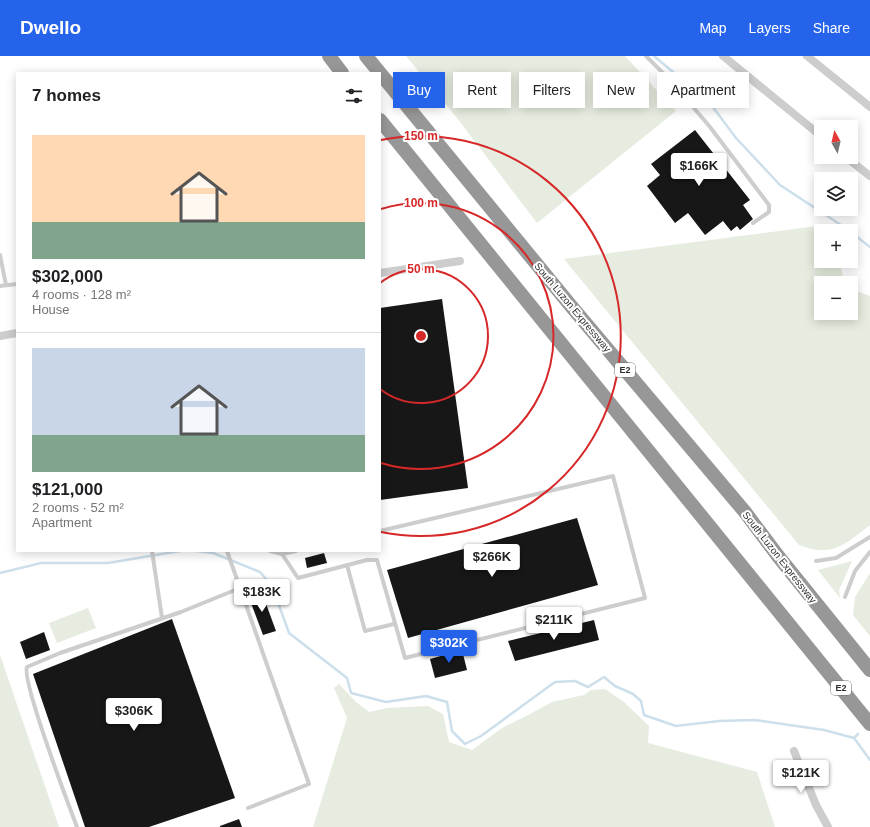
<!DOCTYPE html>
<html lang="en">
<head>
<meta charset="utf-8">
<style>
  :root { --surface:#fff; --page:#f2f2f2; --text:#202124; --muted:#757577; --line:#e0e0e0; --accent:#2563eb }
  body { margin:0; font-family:Arial,sans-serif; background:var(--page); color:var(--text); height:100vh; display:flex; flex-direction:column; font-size:15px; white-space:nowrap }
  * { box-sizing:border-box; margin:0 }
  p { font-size:13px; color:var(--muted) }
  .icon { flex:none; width:22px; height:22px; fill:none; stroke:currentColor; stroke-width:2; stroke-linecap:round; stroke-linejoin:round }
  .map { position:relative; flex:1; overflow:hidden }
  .sheet { position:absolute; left:16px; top:16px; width:365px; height:480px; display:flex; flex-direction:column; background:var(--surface); border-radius:0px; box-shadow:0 2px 10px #0003 }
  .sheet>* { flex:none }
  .hud { position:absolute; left:393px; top:16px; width:380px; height:36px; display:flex; gap:8px }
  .needle { width:26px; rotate:352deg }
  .controls { position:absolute; left:814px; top:64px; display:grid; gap:8px }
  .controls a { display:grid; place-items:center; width:44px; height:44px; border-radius:0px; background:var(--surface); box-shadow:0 2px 10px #0003; font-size:20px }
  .price { position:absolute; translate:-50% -34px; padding:0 9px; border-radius:4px; background:#fff; color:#222; font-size:13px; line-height:26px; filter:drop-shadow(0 1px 2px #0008) }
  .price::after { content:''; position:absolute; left:50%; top:24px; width:12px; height:9px; margin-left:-6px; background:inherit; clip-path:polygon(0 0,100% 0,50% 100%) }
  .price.active { background:var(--accent); color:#fff }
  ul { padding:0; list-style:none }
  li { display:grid; align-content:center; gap:8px; height:212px; padding:0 16px }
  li+li { border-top:1px solid var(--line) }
  li span { display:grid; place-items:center; height:124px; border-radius:0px; color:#555 }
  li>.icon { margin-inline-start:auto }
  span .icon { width:72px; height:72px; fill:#fffc; stroke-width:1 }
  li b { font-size:17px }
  h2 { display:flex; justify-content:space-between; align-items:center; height:48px; padding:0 16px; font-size:17px }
  .pill { padding:0 14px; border-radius:0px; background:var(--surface); box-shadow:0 2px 10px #0003; font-size:14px; line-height:36px }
  .pill.active { background:var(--accent); color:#fff }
  header { display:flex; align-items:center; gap:24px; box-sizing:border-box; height:56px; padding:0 20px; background:var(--accent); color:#fff }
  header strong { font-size:19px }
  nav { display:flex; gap:22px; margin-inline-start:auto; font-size:14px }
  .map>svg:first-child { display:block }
</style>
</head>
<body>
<header>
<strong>Dwello</strong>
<nav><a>Map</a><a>Layers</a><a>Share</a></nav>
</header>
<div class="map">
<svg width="870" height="771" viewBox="0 0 870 771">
  <rect width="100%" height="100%" fill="#fff"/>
  <g fill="#e6ecdf">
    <polygon points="406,0 625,0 676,55 537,167 457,62"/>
    <path d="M825,169L835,171L836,175H821V205H840L844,227H821V257H851V233L870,240V469C844,489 832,502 799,489L564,203Z"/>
    <polygon points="852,505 839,534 840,542 818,514"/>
    <polygon points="870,517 870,580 853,559 855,541"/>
    <polygon points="88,552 96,572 57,587 49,567"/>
    <polygon points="0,599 59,771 0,771"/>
    <polygon points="339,628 356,646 369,656 387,652 428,650 443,658 449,686 472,694 502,672 532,657 552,646 584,639 591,634 605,633 623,645 649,670 648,687 757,716 775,771 313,771 347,662 334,632"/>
  </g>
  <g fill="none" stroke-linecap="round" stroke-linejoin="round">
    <g stroke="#ccdfeb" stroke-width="2.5">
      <polyline points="654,0 709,46 736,82 780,129 850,175"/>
      <polyline points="851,176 870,191"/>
      <polyline points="197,495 213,497 260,516 272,530 289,577 347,622 351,637 386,646 426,640 447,646 452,675 465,688 481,680 555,626 575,625 588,631 604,621 615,630 633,638 641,645 644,659 676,670 719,665 755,664 824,674 854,682"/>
      <polyline points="0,517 41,507 108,507 180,495"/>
      <polyline points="858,678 854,682 870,704"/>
    </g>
  </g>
  <g fill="#171717">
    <polygon points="695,74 750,144 743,149 753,163 740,174 737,170 731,175 723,165 705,179 688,157 675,167 647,130 660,119 651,108"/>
    <polygon points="442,243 468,432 380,444 380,252"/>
    <polygon points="577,462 598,529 408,582 387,514"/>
    <polygon points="324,497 327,507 307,512 305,502"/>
    <polygon points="261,534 276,575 263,579 248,539"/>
    <polygon points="172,563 235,742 149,771 85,771 33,618"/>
    <polygon points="594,564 599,584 515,605 508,585"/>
    <polygon points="44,576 50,594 26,603 20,586"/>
    <polygon points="462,594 467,614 435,622 430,603"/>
    <polygon points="239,763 242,771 220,771 220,770"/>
  </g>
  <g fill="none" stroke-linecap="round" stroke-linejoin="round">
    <g stroke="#cdcdcd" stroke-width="4">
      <polyline points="646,0 671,25 710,71 769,149 769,156 753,167"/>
      <polyline points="0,199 6,229"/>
      <polyline points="0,230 17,228"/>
      <polyline points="152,495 162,562"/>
      <polyline points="227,495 309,728 248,752"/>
      <polyline points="270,495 282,498 298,522 367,504 377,504 405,602 645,542 613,420 380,475"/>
      <polyline points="282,498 296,495"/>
      <polyline points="816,505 836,502 870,481"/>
      <polyline points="347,509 365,575 394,568"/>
      <polyline points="845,541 855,515 870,496"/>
      <path d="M77,771C69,750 21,623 27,611L60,597L181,556L240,532"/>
    </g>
    <g stroke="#cdcdcd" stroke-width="8">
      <polyline points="723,0 821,80"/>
      <polyline points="807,0 870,51"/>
      <polyline points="846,101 870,120"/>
      <polyline points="380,217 460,205"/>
      <polyline points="0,280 17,277"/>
      <polyline points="794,695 816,749 828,771"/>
    </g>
    <g stroke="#979797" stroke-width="14">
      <polyline points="329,0 342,17"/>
      <polyline points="366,0 571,250 745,456 778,500 870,614"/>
      <polyline points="380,64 870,668"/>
    </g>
  </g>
  <g fill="none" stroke="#d62828" stroke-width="2">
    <path d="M380 227A67 67 0 1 1 380 333"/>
    <path d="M381 153A133 133 0 1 1 381 407"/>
    <path d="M381 84A200 200 0 1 1 381 476"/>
  </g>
  <g text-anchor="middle" stroke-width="4" stroke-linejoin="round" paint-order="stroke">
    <g fill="#fff" stroke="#6e6e6e" stroke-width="1">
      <rect x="615" y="307" width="20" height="14" rx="3"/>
      <rect x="831" y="625" width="20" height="14" rx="3"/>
    </g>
    <g font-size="9" font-weight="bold" fill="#303030">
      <text x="625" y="317">E2</text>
      <text x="841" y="635">E2</text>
    </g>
    <g font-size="10" fill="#303030" stroke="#fff">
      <text transform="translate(573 251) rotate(50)" y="4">South Luzon Expressway</text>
      <text transform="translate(780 501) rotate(52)" y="4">South Luzon Expressway</text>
    </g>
  </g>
  <circle cx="421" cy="280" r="6" fill="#d62828" stroke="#fff" stroke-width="2"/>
  <g font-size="12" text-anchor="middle" font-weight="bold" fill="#d62828" stroke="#fff" stroke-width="4" stroke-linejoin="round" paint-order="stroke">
    <text x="421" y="84">150 m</text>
    <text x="421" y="151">100 m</text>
    <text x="421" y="217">50 m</text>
  </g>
</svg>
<div class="controls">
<a><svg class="needle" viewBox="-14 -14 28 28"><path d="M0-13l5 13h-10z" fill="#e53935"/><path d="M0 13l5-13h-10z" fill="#757577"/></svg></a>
<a><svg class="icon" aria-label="layers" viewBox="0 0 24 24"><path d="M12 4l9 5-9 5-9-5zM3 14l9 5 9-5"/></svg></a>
<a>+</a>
<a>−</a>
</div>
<b class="price" style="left:699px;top:131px">$166K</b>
<b class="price" style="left:492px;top:522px">$266K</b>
<b class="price" style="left:262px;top:557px">$183K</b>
<b class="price" style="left:554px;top:585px">$211K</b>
<b class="price active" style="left:449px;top:608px">$302K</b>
<b class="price" style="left:134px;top:676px">$306K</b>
<b class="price" style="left:801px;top:738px">$121K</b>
<div class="hud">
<a class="pill active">Buy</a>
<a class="pill">Rent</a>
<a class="pill">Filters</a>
<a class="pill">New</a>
<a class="pill">Apartment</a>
</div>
<section class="sheet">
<h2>7 homes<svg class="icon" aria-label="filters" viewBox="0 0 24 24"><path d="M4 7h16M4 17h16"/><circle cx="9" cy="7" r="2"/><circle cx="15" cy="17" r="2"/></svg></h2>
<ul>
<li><span style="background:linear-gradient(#ffd9b3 70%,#7fa58c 0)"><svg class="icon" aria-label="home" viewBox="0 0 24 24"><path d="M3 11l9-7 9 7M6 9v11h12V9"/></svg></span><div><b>$302,000</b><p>4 rooms · 128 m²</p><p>House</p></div></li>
<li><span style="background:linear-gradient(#c9d6e8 70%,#7fa58c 0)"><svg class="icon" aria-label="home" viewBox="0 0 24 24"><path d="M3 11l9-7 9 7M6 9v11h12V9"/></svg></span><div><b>$121,000</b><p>2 rooms · 52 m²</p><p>Apartment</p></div></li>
</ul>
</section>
</div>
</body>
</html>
